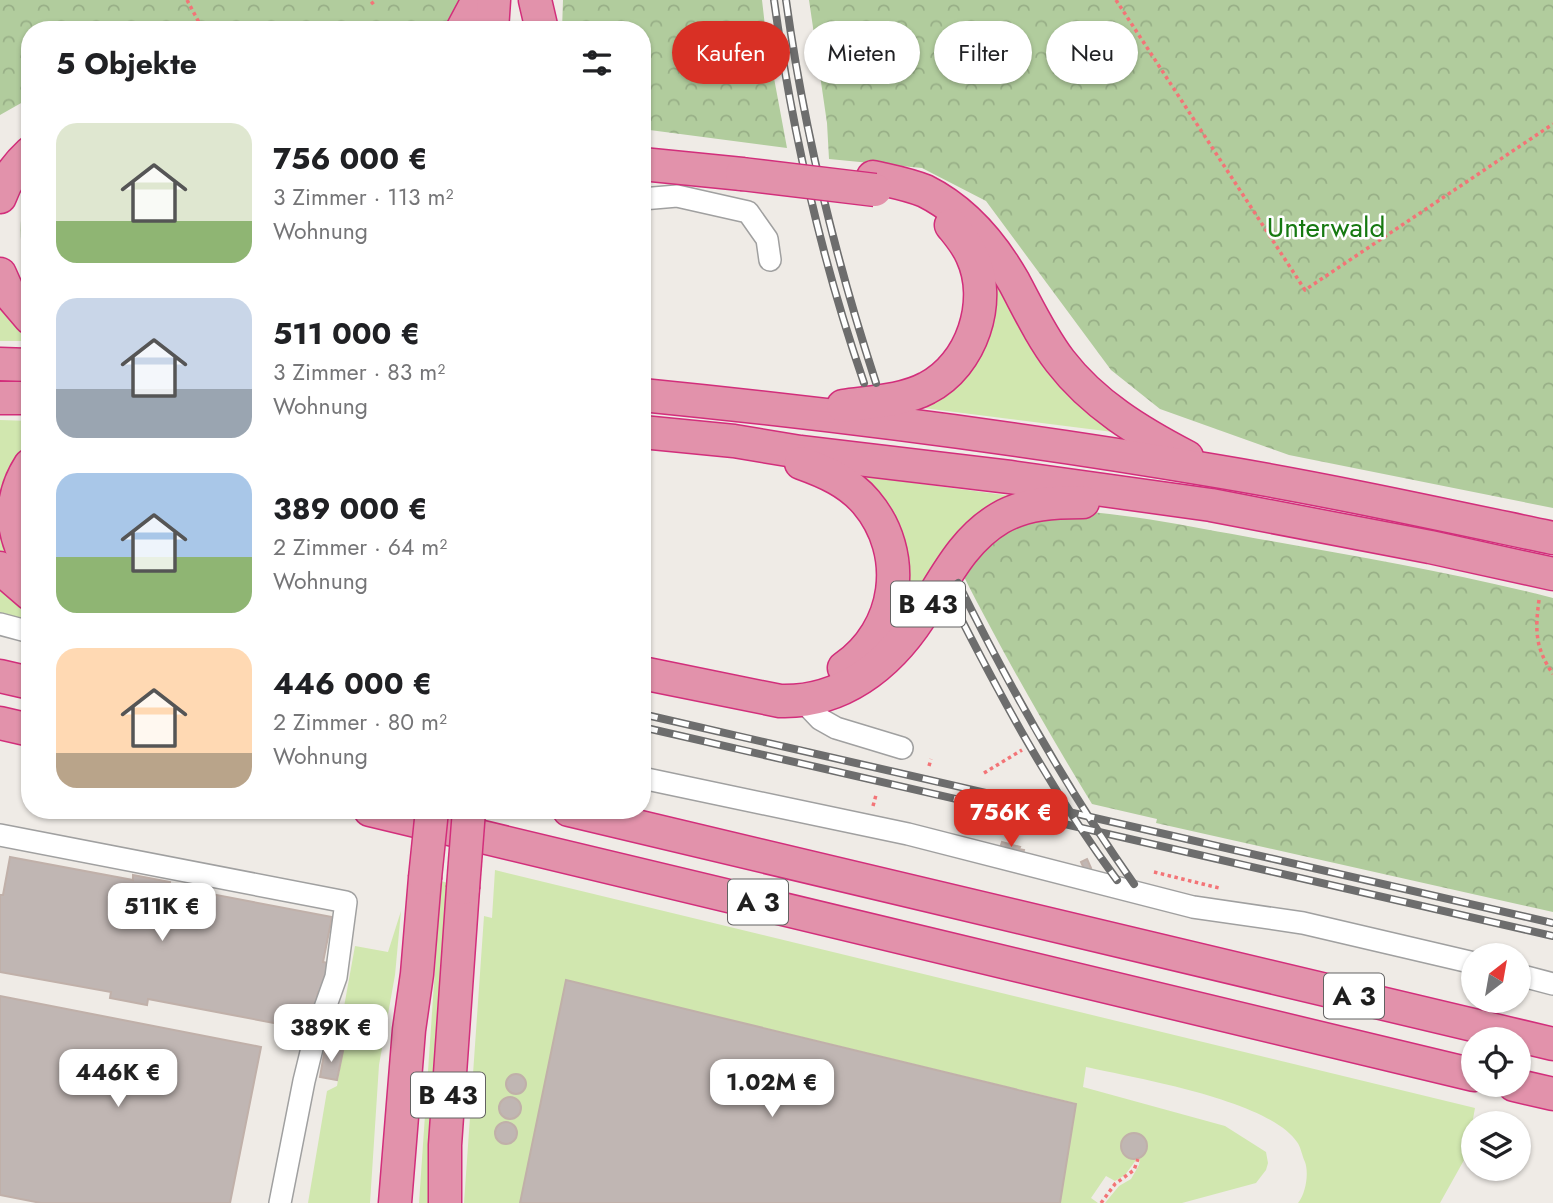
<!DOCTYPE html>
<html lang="de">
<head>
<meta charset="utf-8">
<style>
  :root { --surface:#fff; --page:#f6f6f6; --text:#202124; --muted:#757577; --accent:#d93025 }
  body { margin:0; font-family:Jost,sans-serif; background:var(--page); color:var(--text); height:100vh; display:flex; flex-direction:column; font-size:26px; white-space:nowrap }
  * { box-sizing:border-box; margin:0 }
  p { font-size:23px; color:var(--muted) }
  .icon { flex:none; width:38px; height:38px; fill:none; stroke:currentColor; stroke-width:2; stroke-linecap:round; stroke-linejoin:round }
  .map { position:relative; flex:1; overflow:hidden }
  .panel { position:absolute; left:21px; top:21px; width:630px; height:798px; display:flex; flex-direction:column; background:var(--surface); border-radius:28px; box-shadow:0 2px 5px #0004 }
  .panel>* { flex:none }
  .guide { position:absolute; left:672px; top:21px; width:665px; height:63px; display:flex; gap:14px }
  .needle { width:46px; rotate:31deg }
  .tools { position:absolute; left:1461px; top:943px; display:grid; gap:14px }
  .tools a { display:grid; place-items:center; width:70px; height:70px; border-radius:50%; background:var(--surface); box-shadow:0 2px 5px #0004; font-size:35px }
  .price { position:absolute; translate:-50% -60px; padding:0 16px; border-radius:14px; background:#fff; color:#222; font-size:23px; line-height:46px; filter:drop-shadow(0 2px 4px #0008) }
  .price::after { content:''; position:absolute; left:50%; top:42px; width:21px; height:16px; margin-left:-10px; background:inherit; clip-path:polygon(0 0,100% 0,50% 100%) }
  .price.current { background:var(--accent); color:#fff }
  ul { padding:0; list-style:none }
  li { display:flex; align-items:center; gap:21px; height:175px; padding:0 35px }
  li span { display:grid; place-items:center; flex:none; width:196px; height:140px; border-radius:21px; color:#555 }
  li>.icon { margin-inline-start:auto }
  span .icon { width:84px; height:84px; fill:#fffc; stroke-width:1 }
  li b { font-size:30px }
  h2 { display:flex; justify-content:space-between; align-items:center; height:84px; padding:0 35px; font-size:30px }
  .chip { padding:0 24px; border-radius:32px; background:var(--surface); box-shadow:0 2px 5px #0004; font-size:24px; line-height:63px }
  .chip.current { background:var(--accent); color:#fff }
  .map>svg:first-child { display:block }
</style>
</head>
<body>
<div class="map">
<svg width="1553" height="1203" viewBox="0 0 1553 1203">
  <defs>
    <pattern id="forest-crowns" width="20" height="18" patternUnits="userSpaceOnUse" patternTransform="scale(1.75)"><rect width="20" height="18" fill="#b1cc9d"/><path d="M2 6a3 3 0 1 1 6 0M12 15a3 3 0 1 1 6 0" fill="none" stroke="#98af87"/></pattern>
  </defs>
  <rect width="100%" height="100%" fill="#efebe6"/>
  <g fill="#d1e7af">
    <polygon points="993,277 1018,324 1098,419 1113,432 915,407"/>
    <polygon points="0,298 30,331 30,341 0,341"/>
    <polygon points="0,420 30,421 30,446 16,465 16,562 0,553"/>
    <polygon points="854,475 1020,497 901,625"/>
    <polygon points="0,586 30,606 30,626 0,618"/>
    <path d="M495,870L1475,1108L1471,1130L1473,1131V1144L1440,1203H1298C1306,1193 1309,1173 1305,1162C1302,1156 1301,1147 1297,1142C1269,1100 1135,1078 1086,1067L1083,1087L1225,1126L1266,1152L1268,1163L1266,1170L1256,1183L1182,1203H1105L1119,1186L1131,1179L1139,1165L1140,1158L1147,1148L1144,1137L1131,1133C1121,1138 1118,1146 1124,1155L1136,1160L1125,1175L1115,1181L1106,1176L1091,1198L1098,1203H1060L1075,1103L566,980L520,1203H464L484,916L492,918Z"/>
    <polygon points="441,881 451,884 430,1203 419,1203"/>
    <polygon points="401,911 395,975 379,1065 370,1203 308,1203 327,1091 337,1086 344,1044 338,1040 355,946 388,952"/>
  </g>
  <g fill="url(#forest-crowns)">
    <polygon points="0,0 459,0 443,30 30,30 30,98 0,115"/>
    <polygon points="563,0 762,0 766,35 787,148 642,129 642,30 562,30"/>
    <polygon points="809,0 1553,0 1553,508 1289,455 1160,409 1111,370 986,201 922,168 829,159 827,123"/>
    <path d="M30,183V271C16,247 19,208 30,183Z"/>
    <path d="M1055,510C1128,512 1200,529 1271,541C1366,558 1460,574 1553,598V912L1156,823L1157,819L1092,804C1046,729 1003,653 963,575L1005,528Z"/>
  </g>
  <g fill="#c0b6b3" stroke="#c0b0a9" stroke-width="2">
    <polygon points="1002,842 1020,847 1019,849 1024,850 1023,854 999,851"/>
    <polygon points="10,857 133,880 133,875 170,882 169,886 332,917 323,962 328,963 322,992 318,992 311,1030 148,999 147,1005 110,998 111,992 0,972 0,895 3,895"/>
    <polygon points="1087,859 1091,868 1085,871 1081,862"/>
    <polygon points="566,980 1076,1104 1060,1203 520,1203"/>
    <polygon points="0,996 261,1047 230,1203 41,1203 0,1195"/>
    <polygon points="325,1048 343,1051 337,1080 320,1077"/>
    <circle cx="516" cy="1084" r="10"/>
    <circle cx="510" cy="1108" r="11"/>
    <circle cx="506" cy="1133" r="11"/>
    <circle cx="1134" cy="1146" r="13"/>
  </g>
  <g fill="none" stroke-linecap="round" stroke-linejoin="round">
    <g stroke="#a0a0a0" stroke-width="24">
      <g id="minor">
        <polyline points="642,199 677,196 748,212 767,239 770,260"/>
        <polyline points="0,624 30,632"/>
        <polyline points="802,700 820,719 836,728 902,748"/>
        <polyline points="642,778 908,834 1193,907 1303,923 1474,963"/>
        <polyline points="0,835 346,902 336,977 315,1036 304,1081 280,1203"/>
        <polyline points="1519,975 1553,984"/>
      </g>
    </g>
    <g stroke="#d22e7b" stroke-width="35">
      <g id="highway">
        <polyline points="535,0 542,30"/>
        <polyline points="462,30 478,0"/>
        <polyline points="492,30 494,0"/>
        <polyline points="642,164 742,174"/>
        <path d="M873,177C890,181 908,184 925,191C963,210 993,245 1014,282C1028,308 1041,336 1060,361C1093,404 1139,432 1187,457"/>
        <path d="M0,197C6,179 16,166 30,153"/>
        <polyline points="0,274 8,292 30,318"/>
        <polyline points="0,364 30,365"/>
        <path d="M642,395C832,414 1022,438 1210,470C1325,489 1439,514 1553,538"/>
        <polyline points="0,398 30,398"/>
        <path d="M843,406C870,402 903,401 927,388C972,365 993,301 972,256C967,244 959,235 951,225"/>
        <polyline points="642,432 734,441 800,452 1010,477 1211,505 1430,547 1553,574"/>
        <path d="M801,463C826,472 849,482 866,502C910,554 899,630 844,668"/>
        <path d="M30,465C9,498 10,531 30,565"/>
        <polyline points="0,568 30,594"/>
        <path d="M642,673L780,701C841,703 888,666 920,617C944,581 961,541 1000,518C1026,503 1055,502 1083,502"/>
        <polyline points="0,676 30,683"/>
        <polyline points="0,723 30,730"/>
        <polyline points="370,810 1474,1075"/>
        <polyline points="569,810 1553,1044"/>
        <polyline points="1514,1085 1553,1094"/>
        <polyline points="395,1203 409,1030 417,974 425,878"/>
        <polyline points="445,1203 445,1145 463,888"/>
      </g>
    </g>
    <g stroke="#f37477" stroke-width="3.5" stroke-dasharray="3.5 3.5" stroke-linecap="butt">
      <polyline points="187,0 203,30"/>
      <polyline points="1116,0 1305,290 1553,124"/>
      <polyline points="371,4 376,0"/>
      <path d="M1539,600C1535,630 1535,648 1553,674"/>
      <polyline points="929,766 931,759"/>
      <polyline points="984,773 1022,750"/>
      <polyline points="873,806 876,795"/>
      <polyline points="1154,872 1219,888"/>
      <polyline points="1101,1203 1115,1184 1134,1170 1138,1159"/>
    </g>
    <use href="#minor" stroke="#fff" stroke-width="21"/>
    <use href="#highway" stroke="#e292ab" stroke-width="32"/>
    <g stroke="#6d6d6d" stroke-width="8">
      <g id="rail">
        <path d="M774,0C792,131 821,258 864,383"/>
        <path d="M786,0C804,131 835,257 876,383"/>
        <path d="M958,583C1010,688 1066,788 1134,884"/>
        <path d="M949,595C999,694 1051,791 1117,880"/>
        <polyline points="642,714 1553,923"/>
        <polyline points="642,727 1553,936"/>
      </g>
    </g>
    <use href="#rail" stroke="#fff" stroke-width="5" stroke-dasharray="16" stroke-linecap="butt"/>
    <g stroke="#d22e7b" stroke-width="35" stroke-linecap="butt">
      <g id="highway-bridge">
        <polyline points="742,174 875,190"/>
        <polyline points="425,878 432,810"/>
        <polyline points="463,888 469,810"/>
      </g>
    </g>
    <use href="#highway-bridge" stroke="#e292ab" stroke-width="32"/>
  </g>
  <g text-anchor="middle" stroke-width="5" stroke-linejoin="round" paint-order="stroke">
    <g fill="#fff" stroke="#626262" stroke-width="2">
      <rect x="891" y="581.5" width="74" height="45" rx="5"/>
      <rect x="728" y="879.5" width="60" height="45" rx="5"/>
      <rect x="1324" y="973.5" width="60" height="45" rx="5"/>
      <rect x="411" y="1072.5" width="74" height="45" rx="5"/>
    </g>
    <g font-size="26" font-weight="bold" fill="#1f1f1f">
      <text x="928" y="613">B 43</text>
      <text x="758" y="911">A 3</text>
      <text x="1354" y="1005">A 3</text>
      <text x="448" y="1104">B 43</text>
    </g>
    <g font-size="28" fill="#167911" stroke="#fff">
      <text x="1326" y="237">Unterwald</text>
    </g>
  </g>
</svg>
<div class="tools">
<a><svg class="needle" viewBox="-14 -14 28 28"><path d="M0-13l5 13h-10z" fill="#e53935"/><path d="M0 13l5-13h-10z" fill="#757577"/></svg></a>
<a><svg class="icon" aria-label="locate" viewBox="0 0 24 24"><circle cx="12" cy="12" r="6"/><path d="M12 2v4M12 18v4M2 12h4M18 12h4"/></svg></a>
<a><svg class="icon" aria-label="layers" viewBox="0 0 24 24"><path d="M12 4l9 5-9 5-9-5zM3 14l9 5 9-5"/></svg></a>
</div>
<b class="price current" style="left:1011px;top:849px">756K €</b>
<b class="price" style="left:162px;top:943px">511K €</b>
<b class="price" style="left:331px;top:1064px">389K €</b>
<b class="price" style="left:118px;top:1109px">446K €</b>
<b class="price" style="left:772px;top:1119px">1.02M €</b>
<div class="guide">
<a class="chip current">Kaufen</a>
<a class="chip">Mieten</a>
<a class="chip">Filter</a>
<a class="chip">Neu</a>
</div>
<section class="panel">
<h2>5 Objekte<svg class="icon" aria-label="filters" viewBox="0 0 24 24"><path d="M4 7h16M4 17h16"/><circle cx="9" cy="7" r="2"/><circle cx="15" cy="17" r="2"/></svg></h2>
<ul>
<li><span style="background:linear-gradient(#dfe7d0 70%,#8fb573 0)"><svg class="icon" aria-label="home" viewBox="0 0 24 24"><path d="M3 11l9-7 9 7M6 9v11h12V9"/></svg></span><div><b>756 000 €</b><p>3 Zimmer · 113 m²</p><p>Wohnung</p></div></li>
<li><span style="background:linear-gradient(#c9d6e8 65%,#9aa5b1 0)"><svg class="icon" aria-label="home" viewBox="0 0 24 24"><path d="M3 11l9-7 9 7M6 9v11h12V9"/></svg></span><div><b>511 000 €</b><p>3 Zimmer · 83 m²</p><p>Wohnung</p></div></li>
<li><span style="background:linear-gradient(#a9c7e8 60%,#8fb573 0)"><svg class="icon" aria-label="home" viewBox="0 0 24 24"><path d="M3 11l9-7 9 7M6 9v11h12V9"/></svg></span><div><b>389 000 €</b><p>2 Zimmer · 64 m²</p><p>Wohnung</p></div></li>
<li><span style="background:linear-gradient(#ffd9b3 75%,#b9a48a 0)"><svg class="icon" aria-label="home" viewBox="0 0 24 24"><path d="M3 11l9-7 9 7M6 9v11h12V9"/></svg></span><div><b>446 000 €</b><p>2 Zimmer · 80 m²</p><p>Wohnung</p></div></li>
</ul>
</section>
</div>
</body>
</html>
